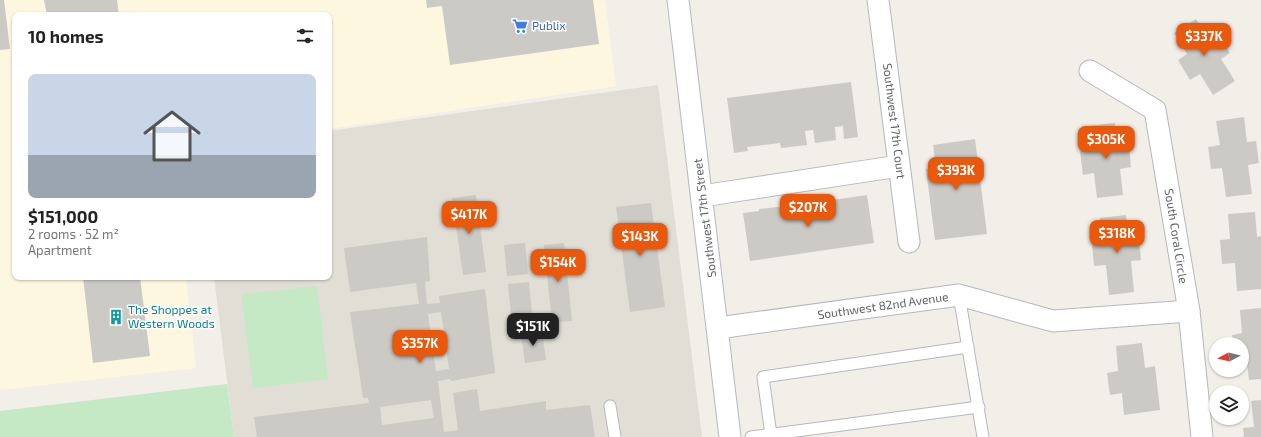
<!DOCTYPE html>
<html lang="en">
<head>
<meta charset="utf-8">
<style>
  :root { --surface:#fff; --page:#f6f6f6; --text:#222; --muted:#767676; --line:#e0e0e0; --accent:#ea580c }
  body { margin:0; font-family:"Exo 2",sans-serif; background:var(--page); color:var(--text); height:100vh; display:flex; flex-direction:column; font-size:15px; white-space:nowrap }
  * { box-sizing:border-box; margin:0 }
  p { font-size:13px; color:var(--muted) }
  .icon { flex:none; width:22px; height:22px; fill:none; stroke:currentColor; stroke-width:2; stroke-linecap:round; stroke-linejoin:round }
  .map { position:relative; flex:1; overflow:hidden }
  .panel { position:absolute; left:12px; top:12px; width:320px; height:268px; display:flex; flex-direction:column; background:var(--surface); border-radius:8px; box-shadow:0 1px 3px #0004 }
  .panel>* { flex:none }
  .needle { width:26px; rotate:263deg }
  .buttons { position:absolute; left:1209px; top:337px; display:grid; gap:8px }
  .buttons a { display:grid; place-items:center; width:40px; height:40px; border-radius:50%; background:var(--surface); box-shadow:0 1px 3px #0004; font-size:20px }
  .price { position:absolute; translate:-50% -34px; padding:0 9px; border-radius:8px; background:var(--accent); color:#fff; font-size:13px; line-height:26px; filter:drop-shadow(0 1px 2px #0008) }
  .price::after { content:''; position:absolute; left:50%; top:24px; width:12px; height:9px; margin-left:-6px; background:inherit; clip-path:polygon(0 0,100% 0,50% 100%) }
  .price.current { background:#222; color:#fff }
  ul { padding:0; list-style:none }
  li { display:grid; align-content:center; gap:8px; height:212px; padding:0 16px }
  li+li { border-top:1px solid var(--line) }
  li span { display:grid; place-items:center; height:124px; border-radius:8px; color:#555 }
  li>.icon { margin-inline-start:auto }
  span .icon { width:72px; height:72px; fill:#fffc; stroke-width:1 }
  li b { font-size:17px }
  h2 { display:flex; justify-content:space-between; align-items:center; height:48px; padding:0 16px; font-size:17px }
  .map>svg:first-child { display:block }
</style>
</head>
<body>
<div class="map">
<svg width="1261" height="437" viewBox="0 0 1261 437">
  <rect width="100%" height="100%" fill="#f1efe8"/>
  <polygon fill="#fef7e0" points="0,0 605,0 616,86 329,129 329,15 15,15 15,277 186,277 196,368 0,390"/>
  <polygon fill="#e1ded6" points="658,85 702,437 234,437 214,277 329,277 329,131"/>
  <g fill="#c5e8c5">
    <polygon points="317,286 328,379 253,388 241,294"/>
    <polygon points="227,384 234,437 0,437 0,411"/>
  </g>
  <g fill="#cccac5" fill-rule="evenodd">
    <polygon points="0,0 4,0 10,49 0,50"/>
    <polygon points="44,0 117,0 119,15 47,15"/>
    <polygon points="426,0 593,0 599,44 450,65 442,6 427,8"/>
    <polygon points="1196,19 1209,40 1218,34 1230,53 1221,59 1235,81 1213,95 1200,74 1190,80 1178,60 1187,54 1174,33"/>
    <polygon points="851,82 858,137 844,139 843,126 835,127 836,140 815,143 813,130 805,131 807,145 781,148 780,143 747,147 748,151 734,153 727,98"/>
    <polygon points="1244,117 1247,142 1256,141 1259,163 1248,165 1252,194 1226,197 1222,168 1211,169 1208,147 1220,145 1216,121"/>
    <polygon points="1115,123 1118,147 1129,145 1131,167 1120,169 1123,195 1097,198 1094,173 1083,175 1080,151 1091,150 1088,126"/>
    <polygon points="975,139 987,234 935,240 926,169 936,168 933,145"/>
    <polygon points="476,195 486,272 463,275 452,198"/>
    <polygon points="867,195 874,243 750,261 743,213 759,211 759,209 819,202"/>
    <polygon points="651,203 665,307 630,312 616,207"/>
    <polygon points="1255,212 1257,237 1261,236 1261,289 1237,291 1235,263 1222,264 1220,240 1230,239 1228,214"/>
    <polygon points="1126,215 1129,240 1139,239 1141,260 1131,261 1134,292 1109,295 1106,265 1094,266 1092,244 1102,242 1100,218"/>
    <path d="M427,237L430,281L425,282L427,304L440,303L439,296L485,289L495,373L451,381L450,379L438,381L444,432L458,430L453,393L477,389L480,411L546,401V410L590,405L595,437H257L254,417L369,403L368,398H363L350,312L419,304L416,283L350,292L344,248ZM441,312L449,369L436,371L428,314ZM431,400L434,418L382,425L380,407Z"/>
    <polygon points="525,243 528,274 507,276 504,245"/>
    <polygon points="564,243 572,321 552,322 544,245"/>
    <polygon points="83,277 140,277 150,356 93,363"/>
    <polygon points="529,282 532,313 511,315 508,284"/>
    <polygon points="1261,308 1261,379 1249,380 1246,355 1242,356 1242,344 1233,344 1232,335 1242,333 1240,310"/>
    <polygon points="542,332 546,360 525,363 521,334"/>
    <polygon points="1142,343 1145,368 1155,366 1160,410 1124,415 1122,393 1110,395 1107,373 1118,371 1116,346"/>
    <polygon points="1261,400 1261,437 1244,437 1243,428 1254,427 1251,401"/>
  </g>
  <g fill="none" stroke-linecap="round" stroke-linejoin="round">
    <g stroke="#b5b8bc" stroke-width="13">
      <g id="service">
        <polyline points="959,295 983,437"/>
        <polyline points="610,406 615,437"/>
        <polyline points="771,435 763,377 968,347"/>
        <polyline points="751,437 979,407"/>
      </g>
    </g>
    <g stroke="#b5b8bc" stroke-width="23">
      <g id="minor">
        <polyline points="678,0 730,437"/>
        <polyline points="878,0 909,242"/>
        <polyline points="1090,71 1155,110 1189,311 1202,437"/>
        <polyline points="702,196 899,166"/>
        <polyline points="718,328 959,295 1053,321 1189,311"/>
      </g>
    </g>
    <use href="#service" stroke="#fff" stroke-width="11"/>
    <use href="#minor" stroke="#fff" stroke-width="21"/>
  </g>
  <defs>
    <g id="supermarket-bare" transform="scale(1.2)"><path d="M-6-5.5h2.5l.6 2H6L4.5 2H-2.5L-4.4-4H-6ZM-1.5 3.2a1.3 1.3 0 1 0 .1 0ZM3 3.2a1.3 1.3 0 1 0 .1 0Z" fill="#3f7fe0" stroke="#fff" stroke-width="2.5" paint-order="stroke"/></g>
    <g id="building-bare" transform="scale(1.2)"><path d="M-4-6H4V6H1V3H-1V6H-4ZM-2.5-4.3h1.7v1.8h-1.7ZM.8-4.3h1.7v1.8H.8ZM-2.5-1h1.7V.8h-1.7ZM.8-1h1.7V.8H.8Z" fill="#0f9aa8" stroke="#fff" stroke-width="2.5" paint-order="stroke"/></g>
  </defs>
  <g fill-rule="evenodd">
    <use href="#supermarket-bare" x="520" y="26"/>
    <use href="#building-bare" x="116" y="317"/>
  </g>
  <g text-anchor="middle" stroke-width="3" stroke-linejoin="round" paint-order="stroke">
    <g font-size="12" fill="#366cbe" stroke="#fff" text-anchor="start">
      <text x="532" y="30">Publix</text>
    </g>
    <g font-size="12" fill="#5f6368" stroke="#fff">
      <text transform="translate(894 121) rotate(83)" y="4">Southwest 17th Court</text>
      <text transform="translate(705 218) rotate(-97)" y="4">Southwest 17th Street</text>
      <text transform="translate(1176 236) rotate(81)" y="4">South Coral Circle</text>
      <text transform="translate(883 306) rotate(-8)" y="4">Southwest 82nd Avenue</text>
    </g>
    <g font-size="12" fill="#0d838f" stroke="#fff" text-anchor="start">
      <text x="128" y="314">The Shoppes at<tspan x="128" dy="14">Western Woods</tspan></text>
    </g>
  </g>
</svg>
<div class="buttons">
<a><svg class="needle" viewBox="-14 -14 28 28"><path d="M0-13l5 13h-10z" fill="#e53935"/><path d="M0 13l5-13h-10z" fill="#767676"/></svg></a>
<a><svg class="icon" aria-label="layers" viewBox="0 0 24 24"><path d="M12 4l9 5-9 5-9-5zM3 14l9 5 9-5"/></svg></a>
</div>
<b class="price" style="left:1204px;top:57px">$337K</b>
<b class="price" style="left:1106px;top:160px">$305K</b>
<b class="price" style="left:956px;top:191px">$393K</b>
<b class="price" style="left:808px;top:228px">$207K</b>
<b class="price" style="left:469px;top:235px">$417K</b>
<b class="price" style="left:1117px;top:254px">$318K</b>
<b class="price" style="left:640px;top:257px">$143K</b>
<b class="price" style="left:558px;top:283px">$154K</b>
<b class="price current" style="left:533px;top:347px">$151K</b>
<b class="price" style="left:420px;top:364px">$357K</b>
<section class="panel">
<h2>10 homes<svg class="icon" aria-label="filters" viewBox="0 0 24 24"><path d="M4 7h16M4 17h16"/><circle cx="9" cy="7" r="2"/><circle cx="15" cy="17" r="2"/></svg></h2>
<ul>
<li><span style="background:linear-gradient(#c9d6e8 65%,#9aa5b1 0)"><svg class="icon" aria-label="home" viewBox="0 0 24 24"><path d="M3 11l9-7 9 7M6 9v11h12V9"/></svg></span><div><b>$151,000</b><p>2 rooms · 52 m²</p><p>Apartment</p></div></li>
</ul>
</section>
</div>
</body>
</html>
